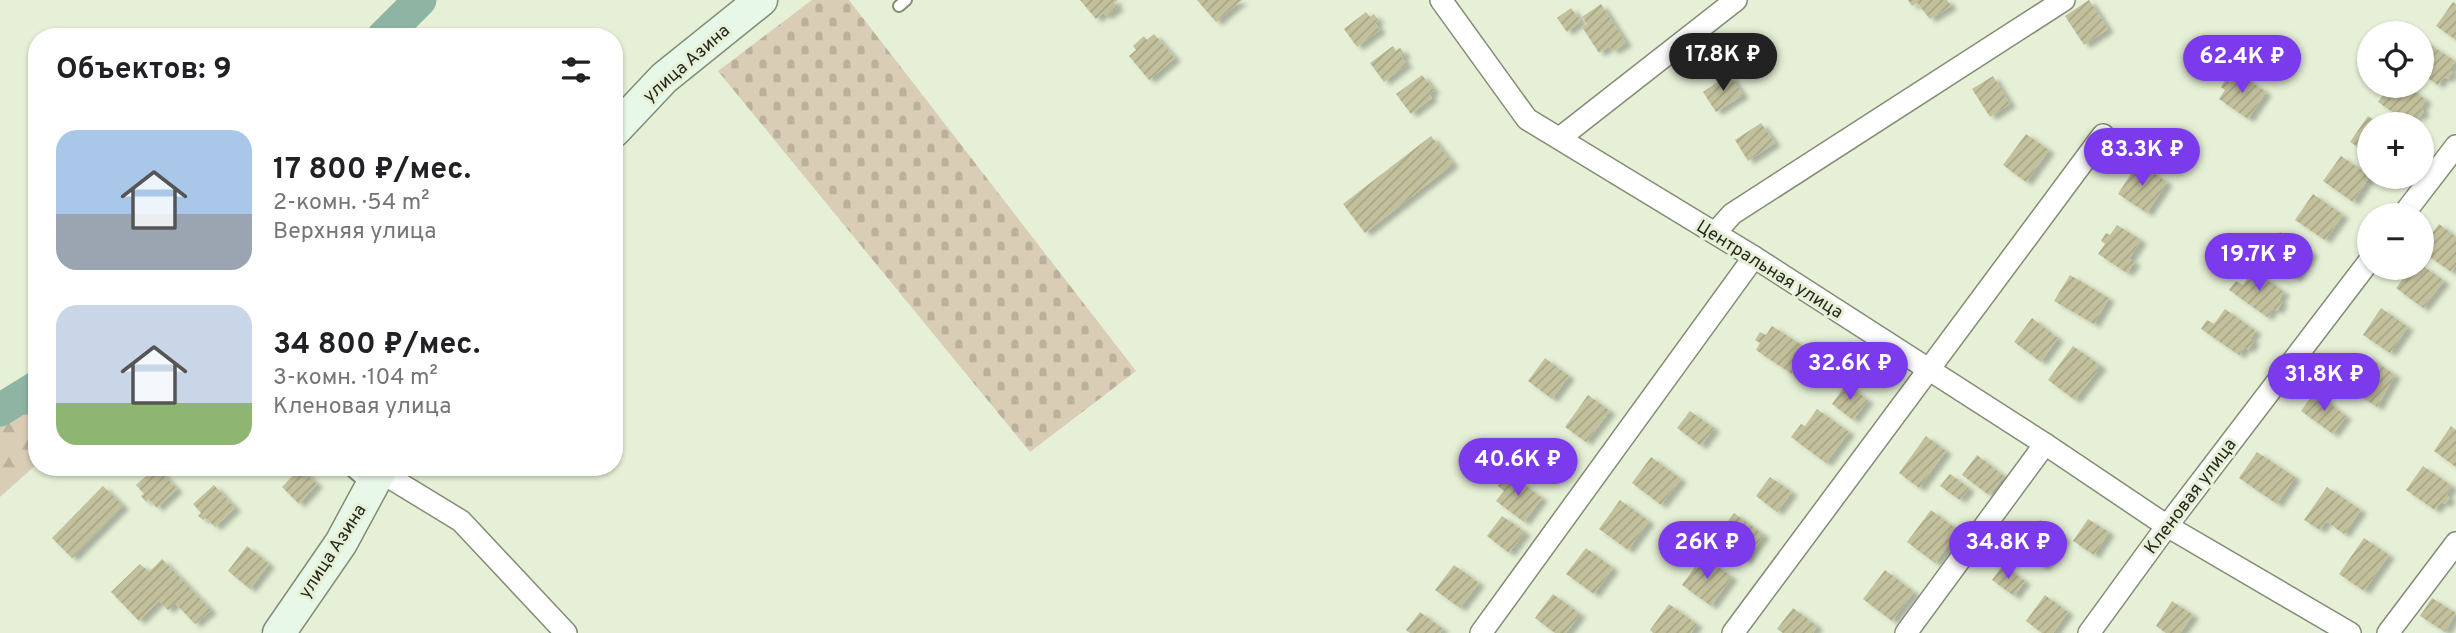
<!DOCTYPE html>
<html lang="ru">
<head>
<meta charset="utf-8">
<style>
  :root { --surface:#fff; --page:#f2f2f2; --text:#202124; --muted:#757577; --accent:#7c3aed }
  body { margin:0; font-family:Overpass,sans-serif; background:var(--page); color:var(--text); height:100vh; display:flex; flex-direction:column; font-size:26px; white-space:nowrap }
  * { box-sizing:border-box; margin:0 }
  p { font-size:23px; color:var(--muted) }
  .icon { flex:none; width:38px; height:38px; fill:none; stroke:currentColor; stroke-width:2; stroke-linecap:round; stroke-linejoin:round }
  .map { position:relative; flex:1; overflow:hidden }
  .side { position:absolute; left:28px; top:28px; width:595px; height:448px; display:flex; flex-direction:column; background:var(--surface); border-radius:28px; box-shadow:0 2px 5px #0004 }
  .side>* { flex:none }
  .fabs { position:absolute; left:2357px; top:21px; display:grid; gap:14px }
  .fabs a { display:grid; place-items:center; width:77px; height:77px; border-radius:50%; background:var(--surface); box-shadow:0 2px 5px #0004; font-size:35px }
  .price { position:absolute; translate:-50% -60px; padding:0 16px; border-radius:24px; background:var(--accent); color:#fff; font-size:23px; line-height:46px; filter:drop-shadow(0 2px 4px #0008) }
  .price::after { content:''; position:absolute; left:50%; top:42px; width:21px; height:16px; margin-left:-10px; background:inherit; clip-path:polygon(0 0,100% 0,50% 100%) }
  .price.current { background:#222; color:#fff }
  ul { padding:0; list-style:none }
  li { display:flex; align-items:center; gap:21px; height:175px; padding:0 28px }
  li span { display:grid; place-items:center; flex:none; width:196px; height:140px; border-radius:21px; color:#555 }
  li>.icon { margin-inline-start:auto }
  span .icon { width:84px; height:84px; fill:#fffc; stroke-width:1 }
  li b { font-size:30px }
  h2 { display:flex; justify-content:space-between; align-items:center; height:84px; padding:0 28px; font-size:30px }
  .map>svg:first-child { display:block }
</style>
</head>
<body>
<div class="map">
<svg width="2456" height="633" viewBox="0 0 2456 633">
  <defs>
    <pattern id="forest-firs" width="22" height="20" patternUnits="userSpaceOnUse" patternTransform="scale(1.75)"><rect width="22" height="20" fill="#d9cdb6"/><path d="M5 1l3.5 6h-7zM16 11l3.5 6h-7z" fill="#bab09c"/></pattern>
    <pattern id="cemetery-stones" width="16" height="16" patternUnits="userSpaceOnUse" patternTransform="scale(1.75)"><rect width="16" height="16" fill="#d9cdb6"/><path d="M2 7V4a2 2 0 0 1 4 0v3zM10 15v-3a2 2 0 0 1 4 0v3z" fill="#bab09c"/></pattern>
    <pattern id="building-hatch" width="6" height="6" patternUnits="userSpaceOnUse" patternTransform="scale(1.75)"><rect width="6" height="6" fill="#c3c19c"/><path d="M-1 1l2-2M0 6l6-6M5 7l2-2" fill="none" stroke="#a7a686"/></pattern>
    <filter id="shadow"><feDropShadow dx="6" dy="3.5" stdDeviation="2" flood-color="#0004"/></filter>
  </defs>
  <rect width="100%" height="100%" fill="#e6f0d6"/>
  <polygon fill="url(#forest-firs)" points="37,374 37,464 0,497 0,406"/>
  <polygon fill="url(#cemetery-stones)" points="812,0 849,0 1136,371 1030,452 718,71"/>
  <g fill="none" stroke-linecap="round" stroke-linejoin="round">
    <g stroke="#8eb5a3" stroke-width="33">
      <polyline points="383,37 420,0"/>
      <polyline points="0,410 37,387"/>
    </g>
  </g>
  <g fill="url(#building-hatch)" filter="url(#shadow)">
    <polygon points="1080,0 1118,0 1114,3 1118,7 1106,16 1103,13 1096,19"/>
    <polygon points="1197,0 1242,0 1216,22"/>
    <polygon points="1908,0 1947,0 1951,6 1930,19 1917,3 1912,6"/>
    <polygon points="2089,0 2108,29 2084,45 2065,16"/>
    <polygon points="2453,2 2456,4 2456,40 2436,26"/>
    <polygon points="1601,4 1626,43 1613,51 1610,46 1599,53 1582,27 1587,24 1582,17"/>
    <polygon points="1571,8 1581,21 1567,32 1557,18"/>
    <polygon points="1366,12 1370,17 1374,14 1378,20 1375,23 1380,30 1357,47 1344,29"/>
    <polygon points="1154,34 1175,58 1149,80 1129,56 1136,50 1133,46 1144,36 1147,40"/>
    <polygon points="2423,40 2455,61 2449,70 2453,72 2448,79 2444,77 2438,85 2422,74"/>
    <polygon points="1393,46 1396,51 1400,48 1405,55 1401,57 1407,64 1384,82 1370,63"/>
    <polygon points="2236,72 2266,92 2248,119 2219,99 2225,90 2221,87 2226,79 2230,82"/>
    <polygon points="1729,74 1743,95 1716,112 1703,92"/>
    <polygon points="1422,75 1434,90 1429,94 1432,98 1411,114 1396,94"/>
    <polygon points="1993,76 2010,104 1990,117 1972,89"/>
    <polygon points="2390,86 2407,86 2426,100 2421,108 2424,111 2419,118 2416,115 2410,124 2378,102"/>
    <polygon points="2368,116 2380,124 2370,124 2370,155 2350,142"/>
    <polygon points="1761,123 1775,143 1748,161 1735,140"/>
    <polygon points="2026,134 2049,150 2026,182 2003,165"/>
    <polygon points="1431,136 1453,164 1365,233 1343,204"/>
    <polygon points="2341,156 2370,176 2353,202 2323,181"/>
    <polygon points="2138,163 2167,182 2147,213 2118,194"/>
    <polygon points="2313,194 2343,215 2325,240 2295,220"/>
    <polygon points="2439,224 2456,237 2456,265 2451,272 2422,251 2422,246"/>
    <polygon points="2117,225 2141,240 2129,259 2135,262 2127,273 2098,254 2105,244 2101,241 2106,233 2110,235"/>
    <polygon points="2280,232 2312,253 2295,278 2263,256"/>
    <polygon points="2422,265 2444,281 2423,308 2396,288 2411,268 2422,268"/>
    <polygon points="2253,270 2284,292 2279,300 2282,302 2277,311 2273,308 2267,317 2229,290 2236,281 2243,285"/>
    <polygon points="2070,275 2109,298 2094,324 2054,301"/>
    <polygon points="2381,308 2408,327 2390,353 2363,335"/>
    <polygon points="2225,309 2256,331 2250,339 2254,341 2248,350 2245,347 2239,355 2201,329 2207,320 2214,324"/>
    <polygon points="2032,318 2058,338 2041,362 2014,342"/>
    <polygon points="1772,326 1808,349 1792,374 1756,350 1760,343 1755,340 1760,332 1766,335"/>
    <polygon points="2073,346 2101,366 2075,400 2048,380"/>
    <polygon points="2366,355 2395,375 2377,407 2345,386 2356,370 2350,366 2355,359 2361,363"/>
    <polygon points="1545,358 1569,376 1552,399 1528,381"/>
    <polygon points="1846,384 1868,400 1853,420 1832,404"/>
    <polygon points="2315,392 2346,416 2333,434 2301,411"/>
    <polygon points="1588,395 1610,411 1586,442 1565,427"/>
    <polygon points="1817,409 1849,432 1826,463 1791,437 1801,424 1805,426"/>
    <polygon points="1690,411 1714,428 1701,446 1677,428"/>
    <polygon points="2451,426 2456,430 2456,467 2434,451"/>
    <polygon points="1926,436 1946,451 1919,488 1899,473"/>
    <polygon points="2257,452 2295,477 2277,504 2239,478"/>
    <polygon points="1977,455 2004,476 1989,495 1962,475"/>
    <polygon points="1651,457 1681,479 1661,505 1632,483"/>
    <polygon points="2423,466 2452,486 2446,495 2450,498 2445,504 2441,502 2435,510 2406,490"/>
    <polygon points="156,467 177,489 157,508 149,499 146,502 141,496 144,494 136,485"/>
    <polygon points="300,468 317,484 299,504 282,487"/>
    <polygon points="1508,473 1542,498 1524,522 1496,501 1504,491 1498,486"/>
    <polygon points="1950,474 1969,488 1960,500 1940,486"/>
    <polygon points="1770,477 1792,492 1777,512 1756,496"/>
    <polygon points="214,485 235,508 215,527 206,518 203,520 198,516 201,513 193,504"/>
    <polygon points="103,486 123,506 72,558 52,538"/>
    <polygon points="2327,487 2361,510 2344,534 2326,521 2320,530 2304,520"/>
    <polygon points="1620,500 1649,521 1628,550 1599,529"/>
    <polygon points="1931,510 1959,531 1935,563 1907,542"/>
    <polygon points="1734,513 1764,535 1745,561 1715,539"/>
    <polygon points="1502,516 1525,532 1509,553 1487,536"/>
    <polygon points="2088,519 2109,532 2094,555 2073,541"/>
    <polygon points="2040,520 2065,538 2043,567 2018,549"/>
    <polygon points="2364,538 2389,555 2364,591 2339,574"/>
    <polygon points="247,546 269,564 250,589 228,571"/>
    <polygon points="1586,548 1613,568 1594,594 1566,574"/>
    <polygon points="1703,556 1732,577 1711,606 1682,585"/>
    <polygon points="162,559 211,610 195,624 175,603 168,610 159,601 139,621 111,592 140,564 149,572"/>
    <polygon points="1454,565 1479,583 1460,608 1435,590"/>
    <polygon points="2003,565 2025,581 2014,596 1992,580"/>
    <polygon points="1885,570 1914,592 1892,621 1863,599"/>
    <polygon points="1553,594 1580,614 1566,633 1555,633 1535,618"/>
    <polygon points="2045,595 2068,612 2053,633 2042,633 2026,621"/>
    <polygon points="2432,598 2456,613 2445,632 2420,616"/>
    <polygon points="2172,601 2193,615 2180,633 2166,633 2156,626"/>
    <polygon points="1669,604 1697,624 1691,633 1653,633 1650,630"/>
    <polygon points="1793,608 1817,626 1813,633 1783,633 1777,629"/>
    <polygon points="1420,612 1443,629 1440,633 1410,633 1406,630"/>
  </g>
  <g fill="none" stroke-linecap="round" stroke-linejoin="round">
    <g stroke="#838c74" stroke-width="14">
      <g id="lane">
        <polyline points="899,6 906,0"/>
        <polyline points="347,467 369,486"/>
      </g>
    </g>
    <g stroke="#838c74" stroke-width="24">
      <g id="street">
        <polyline points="1441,0 1527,119 1754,257 2045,444 2167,526 2350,633"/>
        <polyline points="1561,137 1736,0"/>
        <polyline points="2403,215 2456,146"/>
        <polyline points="1715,233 1732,214 2064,0"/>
        <polyline points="379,471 461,521 566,633"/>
        <polyline points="1481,633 1754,257"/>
        <polyline points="1733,633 2103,135"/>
        <polyline points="1906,633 2045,444"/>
        <polyline points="2089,633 2167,526 2370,260"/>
        <polyline points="2388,633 2456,543"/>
      </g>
    </g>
    <g stroke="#838c74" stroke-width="35">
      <g id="secondary">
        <polyline points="614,131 664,78 761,0"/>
        <polyline points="279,633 341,543 382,467"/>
      </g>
    </g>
    <use href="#lane" stroke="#fff" stroke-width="10"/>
    <use href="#street" stroke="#fff" stroke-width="21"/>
    <use href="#secondary" stroke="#e8f8e8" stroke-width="32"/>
  </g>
  <g text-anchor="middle" stroke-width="6" stroke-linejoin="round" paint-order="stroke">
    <g font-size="18" fill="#262a20" stroke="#e6f0d6">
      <text transform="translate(686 63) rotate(-41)" y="6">улица Азина</text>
      <text transform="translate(1770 269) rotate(32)" y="6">Центральная улица</text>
      <text transform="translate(2190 496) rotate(-53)" y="6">Кленовая улица</text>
      <text transform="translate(332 551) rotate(-57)" y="6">улица Азина</text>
    </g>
  </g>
</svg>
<div class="fabs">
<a><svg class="icon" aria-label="locate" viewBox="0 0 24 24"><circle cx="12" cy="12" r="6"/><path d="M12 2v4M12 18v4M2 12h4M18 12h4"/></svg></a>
<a>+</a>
<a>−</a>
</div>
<b class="price current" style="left:1723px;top:93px">17.8K ₽</b>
<b class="price" style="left:2242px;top:95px">62.4K ₽</b>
<b class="price" style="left:2142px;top:188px">83.3K ₽</b>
<b class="price" style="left:2259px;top:293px">19.7K ₽</b>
<b class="price" style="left:1850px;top:402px">32.6K ₽</b>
<b class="price" style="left:2324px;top:413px">31.8K ₽</b>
<b class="price" style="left:1518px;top:498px">40.6K ₽</b>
<b class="price" style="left:1707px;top:581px">26K ₽</b>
<b class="price" style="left:2008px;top:581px">34.8K ₽</b>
<section class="side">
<h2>Объектов: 9<svg class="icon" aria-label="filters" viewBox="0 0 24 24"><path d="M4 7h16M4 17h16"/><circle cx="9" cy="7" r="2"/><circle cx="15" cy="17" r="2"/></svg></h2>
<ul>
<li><span style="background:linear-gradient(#a9c7e8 60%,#9aa5b1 0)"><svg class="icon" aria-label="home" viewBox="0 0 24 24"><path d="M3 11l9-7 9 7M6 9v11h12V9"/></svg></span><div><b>17 800 ₽/мес.</b><p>2-комн. · 54 m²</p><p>Верхняя улица</p></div></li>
<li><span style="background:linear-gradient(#c9d6e8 70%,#8fb573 0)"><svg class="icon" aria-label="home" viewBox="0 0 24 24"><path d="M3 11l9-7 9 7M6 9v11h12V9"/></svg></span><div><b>34 800 ₽/мес.</b><p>3-комн. · 104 m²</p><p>Кленовая улица</p></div></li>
</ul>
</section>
</div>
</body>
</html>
